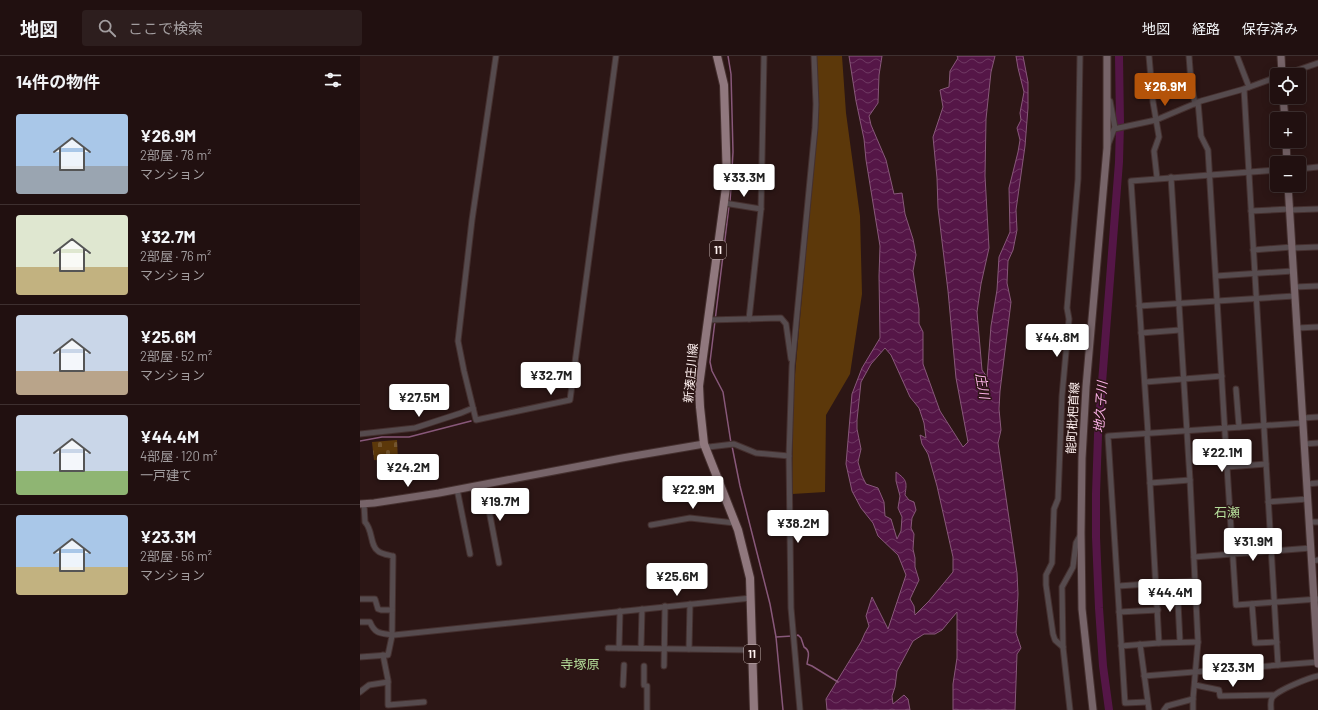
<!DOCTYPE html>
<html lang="ja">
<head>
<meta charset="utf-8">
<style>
  :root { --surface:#211010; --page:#2d1e1e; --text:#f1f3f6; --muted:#a29d9f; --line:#3e3030; --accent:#b45309 }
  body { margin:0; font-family:Barlow,"Noto Sans JP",sans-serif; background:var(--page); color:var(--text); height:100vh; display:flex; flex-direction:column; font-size:15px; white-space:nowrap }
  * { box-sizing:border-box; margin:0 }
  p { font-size:13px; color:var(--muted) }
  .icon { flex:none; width:22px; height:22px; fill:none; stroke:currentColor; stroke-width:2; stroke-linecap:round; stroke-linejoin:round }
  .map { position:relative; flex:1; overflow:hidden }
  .drawer { display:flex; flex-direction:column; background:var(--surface); width:360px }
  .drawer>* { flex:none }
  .fabs { position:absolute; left:910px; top:12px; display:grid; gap:8px }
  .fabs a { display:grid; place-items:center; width:36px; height:36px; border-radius:4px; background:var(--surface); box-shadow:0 2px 10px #0003,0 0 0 1px var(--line); font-size:20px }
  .price { position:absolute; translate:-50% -34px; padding:0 9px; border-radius:4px; background:#fff; color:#222; font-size:13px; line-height:26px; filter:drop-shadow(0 1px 2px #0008) }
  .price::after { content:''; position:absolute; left:50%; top:24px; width:12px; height:9px; margin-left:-6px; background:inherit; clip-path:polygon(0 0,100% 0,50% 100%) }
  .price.active { background:var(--accent); color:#fff }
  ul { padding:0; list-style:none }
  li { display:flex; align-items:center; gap:12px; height:100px; padding:0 16px }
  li+li { border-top:1px solid var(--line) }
  li span { display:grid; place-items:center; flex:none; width:112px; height:80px; border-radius:4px; color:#555 }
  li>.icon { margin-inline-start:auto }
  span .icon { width:48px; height:48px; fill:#fffc; stroke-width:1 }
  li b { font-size:17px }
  h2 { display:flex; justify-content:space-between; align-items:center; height:48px; padding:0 16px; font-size:17px }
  header { display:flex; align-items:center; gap:24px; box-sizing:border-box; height:56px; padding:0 20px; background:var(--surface); border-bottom:1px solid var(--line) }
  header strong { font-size:19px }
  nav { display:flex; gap:22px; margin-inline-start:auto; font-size:14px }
  .search { width:280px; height:36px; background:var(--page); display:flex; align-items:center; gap:10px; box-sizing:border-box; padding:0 14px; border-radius:4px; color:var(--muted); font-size:15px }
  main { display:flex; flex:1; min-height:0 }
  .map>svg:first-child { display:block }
</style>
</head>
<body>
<header>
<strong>地図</strong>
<div class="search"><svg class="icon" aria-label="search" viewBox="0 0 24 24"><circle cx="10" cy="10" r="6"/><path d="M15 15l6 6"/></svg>ここで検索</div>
<nav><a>地図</a><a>経路</a><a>保存済み</a></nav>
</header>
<main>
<section class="drawer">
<h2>14件の物件<svg class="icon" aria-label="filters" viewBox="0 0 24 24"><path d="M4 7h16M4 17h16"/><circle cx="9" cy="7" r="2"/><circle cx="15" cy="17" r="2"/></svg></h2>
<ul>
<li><span style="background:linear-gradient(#a9c7e8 65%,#9aa5b1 0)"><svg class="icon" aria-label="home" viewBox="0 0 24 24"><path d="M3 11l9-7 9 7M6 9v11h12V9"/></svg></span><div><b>¥26.9M</b><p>2部屋 · 78 m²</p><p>マンション</p></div></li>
<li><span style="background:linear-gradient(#dfe7d0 65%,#c2b280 0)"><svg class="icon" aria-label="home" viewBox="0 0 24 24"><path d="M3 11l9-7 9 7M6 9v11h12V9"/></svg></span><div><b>¥32.7M</b><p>2部屋 · 76 m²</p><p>マンション</p></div></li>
<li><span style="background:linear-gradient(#c9d6e8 70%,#b9a48a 0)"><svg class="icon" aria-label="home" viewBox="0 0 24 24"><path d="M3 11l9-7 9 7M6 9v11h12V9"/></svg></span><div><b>¥25.6M</b><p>2部屋 · 52 m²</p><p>マンション</p></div></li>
<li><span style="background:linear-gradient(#c9d6e8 70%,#8fb573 0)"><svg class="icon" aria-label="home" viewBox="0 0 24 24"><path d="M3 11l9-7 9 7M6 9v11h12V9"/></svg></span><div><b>¥44.4M</b><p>4部屋 · 120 m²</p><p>一戸建て</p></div></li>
<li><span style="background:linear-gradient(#a9c7e8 65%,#c2b280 0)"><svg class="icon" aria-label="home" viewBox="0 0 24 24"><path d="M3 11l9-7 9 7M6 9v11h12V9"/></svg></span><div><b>¥23.3M</b><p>2部屋 · 56 m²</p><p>マンション</p></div></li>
</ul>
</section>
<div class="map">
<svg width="958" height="654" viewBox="0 0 958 654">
  <defs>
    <pattern id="cemetery-stones" width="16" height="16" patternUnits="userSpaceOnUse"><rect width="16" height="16" fill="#5c380a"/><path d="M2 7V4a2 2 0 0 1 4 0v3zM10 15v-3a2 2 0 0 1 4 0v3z" fill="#74552e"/></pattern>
    <pattern id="water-waves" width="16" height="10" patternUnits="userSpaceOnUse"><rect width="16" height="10" fill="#551647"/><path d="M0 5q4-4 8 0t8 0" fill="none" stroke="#6e3862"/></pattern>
  </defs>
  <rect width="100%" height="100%" fill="#2c1615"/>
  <polygon fill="url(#cemetery-stones)" points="37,384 38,405 14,404 12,386"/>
  <polygon fill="#5c380a" points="457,0 482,0 486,57 500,160 502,238 490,318 466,359 465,436 432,438 433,341 456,83"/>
  <path fill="url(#water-waves)" stroke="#88587a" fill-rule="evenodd" d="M489,0H522L519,19L518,47L509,60L511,69L526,104L534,138L542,137L545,158L553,183L556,199L553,215L559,253V268L563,276V308L580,355L603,391L608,386L596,322L588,235L578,152L577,122L573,81L583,51L580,34L589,31L590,15L598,2L597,0H635L631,16L626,63L625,120L629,192L621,228L617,256L622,314L627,321L631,270L637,234L639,201L650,176L649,132L658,96L660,84L657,72L661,64L660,57L664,36L658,12L656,0H663L668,26V52L665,90L656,154L657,174L653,194L648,205L647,227L651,246L640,335L639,353L641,374L638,387L657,517L658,538L656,577L661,592L657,598L655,654H593V628L597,602V556L582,574L575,578H564L553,585L537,615L535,631L532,640L533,648L544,639L548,643L550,654H467L466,643L501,586L505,577L509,570L506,560L512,541L528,573L546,519L538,499L518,480L513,467L501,452L492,435L486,408L492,338L502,312L520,282L519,220L520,190L506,104L504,83L496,45ZM525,292L531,299L550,341L559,352L564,367L566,382L560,379L562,388L568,398L577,430L593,501V516L569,545L555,559L554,550L550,543L559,524L555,511V502L553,493L554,478L551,472L552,462L556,454L554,446L549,444L545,439C547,426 547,424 536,416V425L540,440L538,452L542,461L541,475L537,483L531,463L525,460L524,446L518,432L506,428L502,420L498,406L501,393L497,373V364L501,326L511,308Z"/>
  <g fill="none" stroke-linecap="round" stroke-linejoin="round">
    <g stroke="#88587a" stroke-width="1.5">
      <polyline points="368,0 371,18 373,96 370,146"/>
      <polyline points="369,150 350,306 352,315 363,336 371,387"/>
      <polyline points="0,385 22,381 49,381 111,365"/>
      <polyline points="372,390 380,430 410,548 416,581 423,654"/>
      <path d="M436,580L438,579L441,582L444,591C451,595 448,601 447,608L452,610L478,626"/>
      <polyline points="416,581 432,580"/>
    </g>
    <polyline stroke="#551647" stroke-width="8" points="749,654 743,610 739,552 736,481 736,438 738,379 759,106 760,67 759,0"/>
    <g stroke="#45302f" stroke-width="7">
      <g id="street">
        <polyline points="136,0 112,164 98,285 104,315 116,364 210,344 256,0"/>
        <polyline points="789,0 793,46 799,81 794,95 797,122"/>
        <polyline points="829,0 831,26 835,48"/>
        <polyline points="877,0 889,31"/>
        <polyline points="923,19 958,7"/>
        <polyline points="884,33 918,609"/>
        <polyline points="747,43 750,45 755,72"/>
        <polyline points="838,46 841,80 848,94 867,411 906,408"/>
        <polyline points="748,89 754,73 796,64 841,45 884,33 917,21"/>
        <polyline points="939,113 958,111"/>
        <polyline points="811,121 830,424 838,586 833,643 833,654"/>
        <polyline points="364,147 401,153"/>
        <polyline points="930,154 958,153"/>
        <polyline points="891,155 930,153"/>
        <polyline points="932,192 958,191"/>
        <polyline points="893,194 932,191"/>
        <polyline points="856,220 933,215"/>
        <polyline points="934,231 958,230"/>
        <polyline points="779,250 935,240"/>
        <polyline points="389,263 401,153 404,0"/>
        <polyline points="348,264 421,262 426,268 431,303"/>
        <polyline points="937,272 958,271"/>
        <polyline points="781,277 820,274"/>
        <polyline points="785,326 862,320"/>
        <polyline points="876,333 879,371"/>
        <polyline points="943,362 958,361"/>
        <polyline points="787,377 790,427 830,424"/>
        <polyline points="788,377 771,125 917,114"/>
        <polyline points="0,378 55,372 101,357 113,352"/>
        <polyline points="944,388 958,387"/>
        <polyline points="345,389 349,391 374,388 396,397 429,400"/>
        <polyline points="867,411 876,549 958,543"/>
        <polyline points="790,427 799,587"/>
        <polyline points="124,428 139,507"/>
        <polyline points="947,428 958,427"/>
        <polyline points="97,433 110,498"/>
        <polyline points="908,446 948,443"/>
        <path d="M4,448L5,466C13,474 10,490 18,495C21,498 29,499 33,500L32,580"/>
        <polyline points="949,466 958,466"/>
        <polyline points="291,469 330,462 375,467"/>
        <polyline points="834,501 951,492"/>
        <polyline points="952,505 958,504"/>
        <polyline points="817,527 820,586"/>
        <polyline points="758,530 834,525"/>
        <polyline points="0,543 15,543 18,553 21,554 32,554"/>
        <polyline points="892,548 895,587 917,586"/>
        <polyline points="759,556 798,554"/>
        <path d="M0,566H10C15,578 20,577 32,579"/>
        <polyline points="780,588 789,654"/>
        <polyline points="761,590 799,587 838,586"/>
        <polyline points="703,591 695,584 693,578 686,529 686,519 692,507 694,453 698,443 702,340 709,263 707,252 718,123 720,0"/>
        <polyline points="248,592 392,594"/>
        <polyline points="259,592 260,555"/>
        <polyline points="281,592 282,553"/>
        <polyline points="329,593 330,548"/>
        <polyline points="23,599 28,624 28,649 64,646"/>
        <polyline points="0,601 28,599 32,580 34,579 391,542"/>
        <polyline points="304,610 305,550"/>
        <polyline points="784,620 958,606"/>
        <polyline points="263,629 264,609"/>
        <polyline points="284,629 284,610"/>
        <polyline points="835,629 859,634 860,640 913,639"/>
        <polyline points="287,630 287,654"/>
        <polyline points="0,636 9,629 28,626"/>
        <polyline points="787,646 765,647 748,380 943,367"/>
        <polyline points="440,654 431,552 429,400 432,310 455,72 456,48 454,0"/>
        <polyline points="710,654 703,591 702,531 713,511 716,487 721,478"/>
        <polyline points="804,654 807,650 833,643"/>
        <path d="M911,654C911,649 910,646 912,642C917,634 949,622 958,620"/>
      </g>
    </g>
    <g stroke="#45302f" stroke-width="9">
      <g id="secondary">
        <polyline points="921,0 922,19"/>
        <polyline points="923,41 925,63"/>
        <polyline points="926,85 927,107"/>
        <polyline points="928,129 958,608"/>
        <polyline points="0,448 14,447 79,437 262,402 344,388"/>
        <polyline points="733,654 722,553 721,477 722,402 726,331 747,92 747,0"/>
      </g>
    </g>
    <g stroke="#45302f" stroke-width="10">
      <polyline id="primary" points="357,0 364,29 367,124 339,330 340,351 344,388 378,474 390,522 394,654"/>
    </g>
    <use href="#street" stroke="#564b4e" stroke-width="5"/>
    <use href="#secondary" stroke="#776469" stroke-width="7"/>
    <use href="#primary" stroke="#90787e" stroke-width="8"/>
  </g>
  <g text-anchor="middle" stroke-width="3" stroke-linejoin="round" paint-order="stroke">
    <g fill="#2c1615" stroke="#c0afae" stroke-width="1">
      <rect x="350" y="185" width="16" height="18" rx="3"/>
      <rect x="384" y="589" width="16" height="18" rx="3"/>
    </g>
    <g font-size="11" font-weight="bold" fill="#fff1f0">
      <text x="358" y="198">11</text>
      <text x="392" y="602">11</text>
    </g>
    <g font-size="12" fill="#fff1f0" stroke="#2c1615">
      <text transform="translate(331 317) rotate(-85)" y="4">新湊庄川線</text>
      <text transform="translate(713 362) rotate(-87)" y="4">能町枇杷首線</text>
    </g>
    <g font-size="13" font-style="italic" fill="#fcb0e6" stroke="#2c1615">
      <text transform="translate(623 330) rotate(80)" y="5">庄川</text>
      <text transform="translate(740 351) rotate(-86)" y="5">地久子川</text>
    </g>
    <g font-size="13" fill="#b5de9a" stroke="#2c1615">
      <text x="867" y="461">石瀬</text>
      <text x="220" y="613">寺塚原</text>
    </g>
  </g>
</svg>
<div class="fabs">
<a><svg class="icon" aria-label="locate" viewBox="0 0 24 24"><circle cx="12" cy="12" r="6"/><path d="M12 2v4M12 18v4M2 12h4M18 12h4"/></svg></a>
<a>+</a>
<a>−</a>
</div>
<b class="price active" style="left:805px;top:51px">¥26.9M</b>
<b class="price" style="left:384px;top:142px">¥33.3M</b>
<b class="price" style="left:697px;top:302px">¥44.8M</b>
<b class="price" style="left:191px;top:340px">¥32.7M</b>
<b class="price" style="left:59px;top:362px">¥27.5M</b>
<b class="price" style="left:862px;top:417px">¥22.1M</b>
<b class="price" style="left:48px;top:432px">¥24.2M</b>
<b class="price" style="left:333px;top:454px">¥22.9M</b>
<b class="price" style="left:140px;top:466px">¥19.7M</b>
<b class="price" style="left:438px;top:488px">¥38.2M</b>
<b class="price" style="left:893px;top:506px">¥31.9M</b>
<b class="price" style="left:317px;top:541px">¥25.6M</b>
<b class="price" style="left:810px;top:557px">¥44.4M</b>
<b class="price" style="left:873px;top:632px">¥23.3M</b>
</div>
</main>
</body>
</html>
